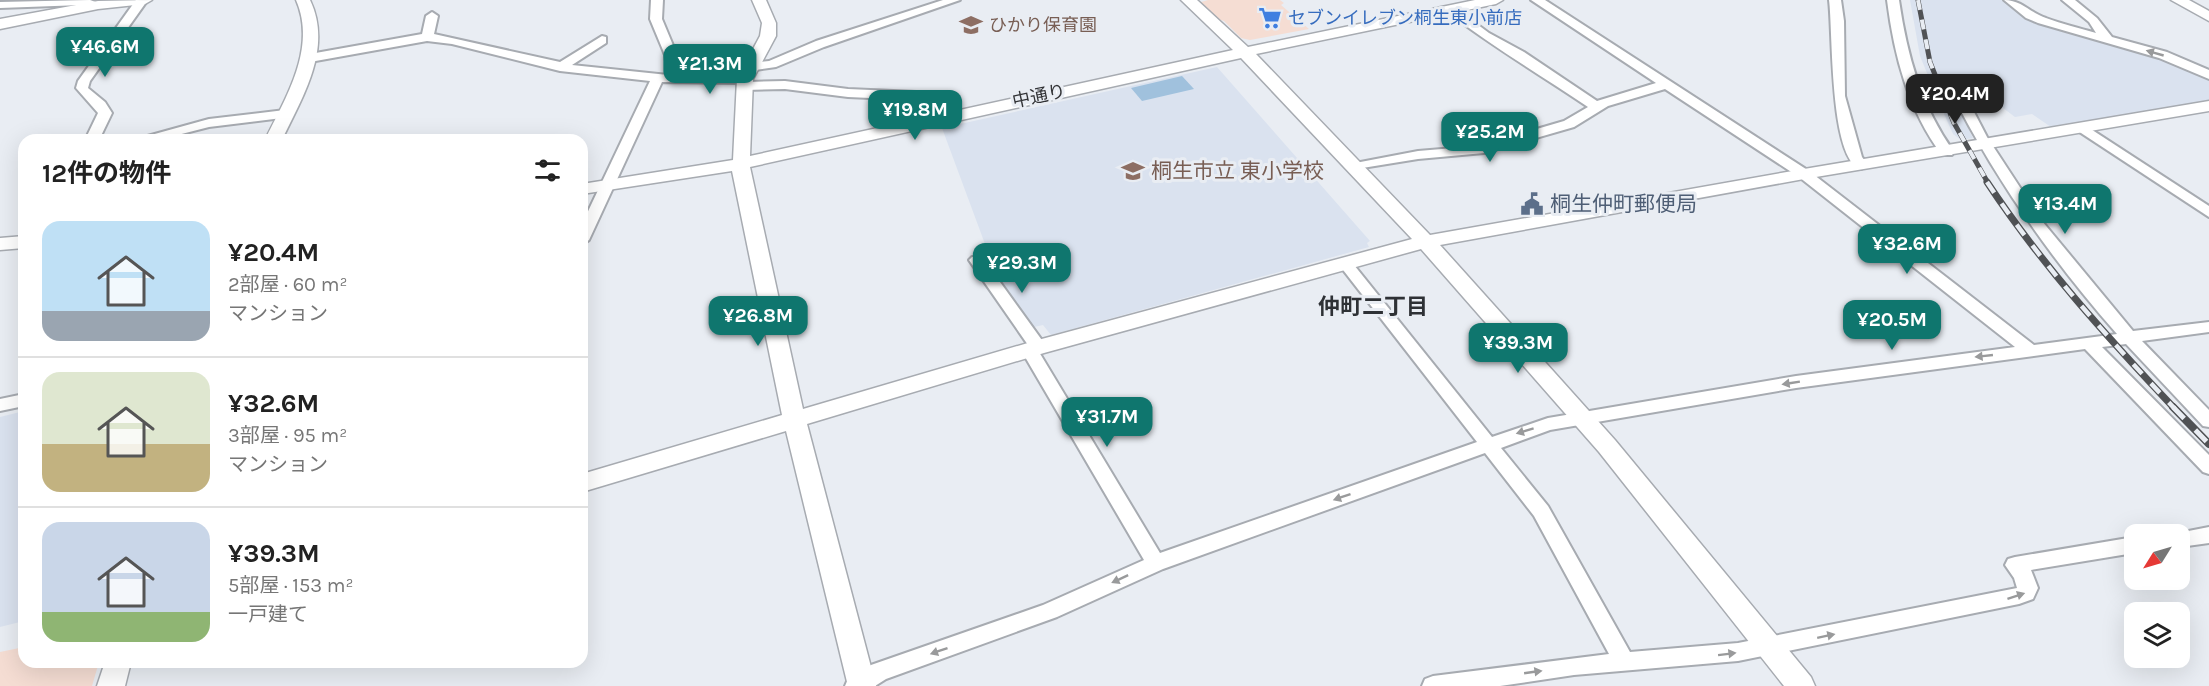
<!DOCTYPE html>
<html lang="ja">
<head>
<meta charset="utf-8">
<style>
  :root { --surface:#fff; --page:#f2f2f2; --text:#222; --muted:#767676; --line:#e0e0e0; --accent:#0f766e }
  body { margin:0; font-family:Karla,"Noto Sans JP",sans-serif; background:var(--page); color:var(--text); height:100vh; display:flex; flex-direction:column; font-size:22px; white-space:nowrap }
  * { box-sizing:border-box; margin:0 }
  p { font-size:20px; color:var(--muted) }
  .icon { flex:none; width:33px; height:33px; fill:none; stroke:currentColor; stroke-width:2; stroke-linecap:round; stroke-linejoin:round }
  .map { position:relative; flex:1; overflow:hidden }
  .panel { position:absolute; left:18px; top:134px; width:570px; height:534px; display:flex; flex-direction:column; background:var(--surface); border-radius:18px; box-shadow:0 6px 24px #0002 }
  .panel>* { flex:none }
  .needle { width:39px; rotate:233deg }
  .controls { position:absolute; left:2124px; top:524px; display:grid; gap:12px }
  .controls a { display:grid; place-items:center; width:66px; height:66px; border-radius:12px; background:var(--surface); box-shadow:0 6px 24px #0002; font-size:30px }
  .price { position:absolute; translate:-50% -51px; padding:0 14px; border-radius:12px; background:var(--accent); color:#fff; font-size:20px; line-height:39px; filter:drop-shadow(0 2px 3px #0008) }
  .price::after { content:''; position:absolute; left:50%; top:36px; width:18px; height:14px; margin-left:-9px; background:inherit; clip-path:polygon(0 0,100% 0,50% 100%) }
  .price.on { background:#222; color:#fff }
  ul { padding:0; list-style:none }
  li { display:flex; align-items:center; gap:18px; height:150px; padding:0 24px }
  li+li { border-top:2px solid var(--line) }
  li span { display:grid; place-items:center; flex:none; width:168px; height:120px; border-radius:18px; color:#555 }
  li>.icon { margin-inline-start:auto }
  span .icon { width:72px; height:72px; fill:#fffc; stroke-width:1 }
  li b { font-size:26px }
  h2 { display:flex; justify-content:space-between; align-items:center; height:72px; padding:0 24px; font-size:26px }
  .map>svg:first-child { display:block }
</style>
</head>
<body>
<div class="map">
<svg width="2209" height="686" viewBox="0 0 2209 686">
  <rect width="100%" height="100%" fill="#e9edf3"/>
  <g fill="#f5ddd3">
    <polygon points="1208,0 1280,0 1284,3 1281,5 1309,29 1250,40 1241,38 1224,21 1215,18 1198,3"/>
    <polygon points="24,647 24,662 99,662 92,686 0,686 0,652"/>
  </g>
  <g fill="#dae2ef">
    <polygon points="1910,0 2006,0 2022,14 2157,54 2209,77 2209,100 2051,127 2032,114 2015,117 1983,93 1949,89 1973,138 1961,140 1953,134 1940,105 1920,56"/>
    <polygon points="1217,67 1370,241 1367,243 1369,247 1051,335 1043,325 1034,327 985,258 985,244 942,128"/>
    <polygon points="24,411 24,621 0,627 0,417"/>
  </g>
  <polygon fill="#a0c1dd" points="1182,76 1194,89 1142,101 1131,88"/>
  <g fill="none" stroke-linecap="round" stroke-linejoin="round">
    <g stroke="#a7abb1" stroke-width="4">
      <g id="minor">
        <polygon points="90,0 104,5 98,8 82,5 0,8 0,2"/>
        <polygon points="136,0 147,1 90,81 88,88 105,102 112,113 99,140 85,140 98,113 76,88 78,81"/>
        <polygon points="651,0 663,0 662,19 677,55 681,75 745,75 751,79 748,82 785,81 848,89 916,92 946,100 959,115 952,119 947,118 936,106 915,100 848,97 785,89 745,90 739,86 743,83 662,82 589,240 582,245 582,224 650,81 560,71 452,44 427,41 310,62 304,58 310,54 422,34 426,16 432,12 438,16 434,34 560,62 602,36 606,37 606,43 572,65 668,75 665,55 650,19"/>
        <polygon points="943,0 960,0 824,47 776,67 749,71 743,67 749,63 769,61 816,41"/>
        <path d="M1531,0H1545L1809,171L2034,345L2117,334C2051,259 1995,179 1950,90L1956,86L1961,87L1987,137L2042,221L2133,331L2209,322V332L2142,341L2209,410V427L2203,426L2126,344L2102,347L2209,455V474L2203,472L2085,349L1796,388L1550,430L1501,448L1548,506L1630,652L1738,643L2017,588L2014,578L2005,565L2008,559L2015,557L2134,537V553L2031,570L2038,588L2033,599L2019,604L1738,661L1574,675L1500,686H1422L1425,679L1433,676L1609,654L1534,516L1485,453L1163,569L1057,617L886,679L875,686H845L848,679L871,665L1043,605L1144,560L1021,350L1028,345L969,260L972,257H982L1044,343L1046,347L1039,352L1160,553L1477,442L1340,266L1337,263L1345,258L1350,260L1492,437L1548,418L1796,376L2015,347L1799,177L1665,89L1608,106L1574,127L1484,153L1418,159L1350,170V164L1418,151L1478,146L1564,121L1588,107C1541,75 1491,46 1446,11V7H1454L1489,33L1524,52L1597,101L1656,83Z"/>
        <path d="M1829,0H1841L1844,21L1845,96L1862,157L1868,165L1861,169C1829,161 1833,29 1829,0Z"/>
        <path d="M1887,0H1899C1907,55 1921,106 1954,152L1952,155H1942C1908,110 1894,55 1887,0Z"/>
        <path d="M2004,0C2022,0 2030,13 2046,18C2062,24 2080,28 2096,33L2089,22L2062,0H2075L2097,18L2112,37L2167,52L2209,70V79L2159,58L2038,23L2026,18Z"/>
        <polygon points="285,110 292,114 290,117 209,127 158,140 133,140 209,119"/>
        <polygon points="2083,124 2209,206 2209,217 2078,131 2076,128"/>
        <polygon points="24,394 24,406 0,411 0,399"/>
        <polygon points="2209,527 2209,543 2180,547 2180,534 2173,534"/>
      </g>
    </g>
    <g stroke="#a7abb1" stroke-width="3">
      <g id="tertiary">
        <polygon points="152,0 145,4 98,9 0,29 0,19 98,1"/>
        <path d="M296,0H310C333,48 303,96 282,140H265C286,97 317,48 296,0Z"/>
        <path d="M752,0H766L776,23V36L753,79L750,156L1233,50L1181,0H1197L1248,47L1475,0H1503L1496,4L1256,54L1430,235L1804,169L2209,101V111L1804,179L1440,245L1615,440L1811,677L1815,686H1784L1599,452L1421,249L1044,353L807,424L876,686H848L786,431L582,492V474L782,415L732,171L582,194V184L733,160L737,79L760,36L762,23ZM1241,58L1412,239L1038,340L803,409L750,167Z"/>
        <polygon points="2171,0 2189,0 2209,11 2209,21"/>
        <polygon points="24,236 24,248 0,250 0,238"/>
        <polygon points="105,662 131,662 125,686 97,686"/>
      </g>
    </g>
    <use href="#minor" fill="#fff" fill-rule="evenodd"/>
    <use href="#tertiary" fill="#fff" fill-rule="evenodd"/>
    <g stroke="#505255" stroke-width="5">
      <polyline id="rail-far2" points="1918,0 1930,62 1954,123 1988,183"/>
    </g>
    <g stroke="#505255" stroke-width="7">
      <path id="rail-far1" d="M1987,182C2041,264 2107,337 2175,409"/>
    </g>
    <g stroke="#505255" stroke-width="8">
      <polyline id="rail" points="2173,407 2209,444"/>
    </g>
    <use href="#rail-far2" stroke="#e9edf3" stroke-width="4" stroke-dasharray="10" stroke-linecap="butt"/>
    <use href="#rail-far1" stroke="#e9edf3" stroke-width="4.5" stroke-dasharray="13" stroke-linecap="butt"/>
    <use href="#rail" stroke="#e9edf3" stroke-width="5" stroke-dasharray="16" stroke-linecap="butt"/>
  </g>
  <defs><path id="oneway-solid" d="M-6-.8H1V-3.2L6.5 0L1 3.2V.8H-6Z" transform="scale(1.5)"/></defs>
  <g fill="#999a9b">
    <use href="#oneway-solid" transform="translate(2155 53) rotate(-164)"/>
    <use href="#oneway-solid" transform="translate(1984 356) rotate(174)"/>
    <use href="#oneway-solid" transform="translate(1791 383) rotate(171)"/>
    <use href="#oneway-solid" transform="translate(1525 431) rotate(163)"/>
    <use href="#oneway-solid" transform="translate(1342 497) rotate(161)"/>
    <use href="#oneway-solid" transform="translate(1120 579) rotate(155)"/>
    <use href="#oneway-solid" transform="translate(2016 596) rotate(-18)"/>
    <use href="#oneway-solid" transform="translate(1826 636) rotate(-12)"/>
    <use href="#oneway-solid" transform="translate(939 651) rotate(161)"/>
    <use href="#oneway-solid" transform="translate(1727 654) rotate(-7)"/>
    <use href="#oneway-solid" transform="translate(1533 672) rotate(-8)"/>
  </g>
  <defs>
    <g id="supermarket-bare" transform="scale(1.8)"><path d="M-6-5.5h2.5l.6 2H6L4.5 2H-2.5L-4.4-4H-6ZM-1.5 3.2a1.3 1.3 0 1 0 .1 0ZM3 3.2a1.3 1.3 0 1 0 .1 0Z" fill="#3f7fe0" stroke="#e9edf3" stroke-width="2.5" paint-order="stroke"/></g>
    <g id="school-bare" transform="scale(1.8)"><path d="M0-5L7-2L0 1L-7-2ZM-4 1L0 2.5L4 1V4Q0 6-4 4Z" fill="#8d6e63" stroke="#e9edf3" stroke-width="2.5" paint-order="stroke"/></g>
    <g id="civic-bare" transform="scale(1.8)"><path d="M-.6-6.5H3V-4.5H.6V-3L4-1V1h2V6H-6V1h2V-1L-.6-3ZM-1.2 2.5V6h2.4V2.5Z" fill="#5c6f8a" stroke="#e9edf3" stroke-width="2.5" paint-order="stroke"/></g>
  </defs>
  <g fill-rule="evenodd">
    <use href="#supermarket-bare" x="1270" y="18"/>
    <use href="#school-bare" x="971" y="25"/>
    <use href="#school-bare" x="1133" y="171"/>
    <use href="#civic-bare" x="1532" y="204"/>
  </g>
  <g text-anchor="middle" stroke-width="6" stroke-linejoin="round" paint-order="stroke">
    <g font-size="18" fill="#366cbe" stroke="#e9edf3" text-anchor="start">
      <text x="1288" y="24">セブンイレブン桐生東小前店</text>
    </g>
    <g font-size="18" fill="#785e54" stroke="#e9edf3" text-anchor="start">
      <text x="989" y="31">ひかり保育園</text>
    </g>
    <g font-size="18" fill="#333437" stroke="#e9edf3">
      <text transform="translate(1039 96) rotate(-12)" y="6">中通り</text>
    </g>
    <g font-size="21" fill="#785e54" stroke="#e9edf3" text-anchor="start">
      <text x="1151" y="178">桐生市立 東小学校</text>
    </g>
    <g font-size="21" fill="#4e5e75" stroke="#e9edf3" text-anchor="start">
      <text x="1550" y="211">桐生仲町郵便局</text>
    </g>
    <g font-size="22" font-weight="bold" fill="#2e3135" stroke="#e9edf3">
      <text x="1373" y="314">仲町二丁目</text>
    </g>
  </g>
</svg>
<div class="controls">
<a><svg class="needle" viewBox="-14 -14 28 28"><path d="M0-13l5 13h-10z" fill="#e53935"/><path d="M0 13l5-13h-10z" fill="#767676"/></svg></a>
<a><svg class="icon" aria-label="layers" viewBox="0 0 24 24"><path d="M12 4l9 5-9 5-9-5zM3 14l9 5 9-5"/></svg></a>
</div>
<b class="price" style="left:105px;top:78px">¥46.6M</b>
<b class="price" style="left:710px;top:95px">¥21.3M</b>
<b class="price on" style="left:1955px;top:125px">¥20.4M</b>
<b class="price" style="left:915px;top:141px">¥19.8M</b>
<b class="price" style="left:1490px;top:163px">¥25.2M</b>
<b class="price" style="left:2065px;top:235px">¥13.4M</b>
<b class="price" style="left:1907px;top:275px">¥32.6M</b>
<b class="price" style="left:1022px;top:294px">¥29.3M</b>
<b class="price" style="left:758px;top:347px">¥26.8M</b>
<b class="price" style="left:1892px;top:351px">¥20.5M</b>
<b class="price" style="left:1518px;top:374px">¥39.3M</b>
<b class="price" style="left:1107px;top:448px">¥31.7M</b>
<section class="panel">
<h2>12件の物件<svg class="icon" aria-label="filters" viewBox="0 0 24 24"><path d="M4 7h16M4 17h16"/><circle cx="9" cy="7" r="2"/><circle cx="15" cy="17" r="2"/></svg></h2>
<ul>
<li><span style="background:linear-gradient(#bfe0f5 75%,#9aa5b1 0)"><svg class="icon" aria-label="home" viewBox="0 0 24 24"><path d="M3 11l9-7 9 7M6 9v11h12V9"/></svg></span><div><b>¥20.4M</b><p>2部屋 · 60 m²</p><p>マンション</p></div></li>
<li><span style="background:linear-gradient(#dfe7d0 60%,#c2b280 0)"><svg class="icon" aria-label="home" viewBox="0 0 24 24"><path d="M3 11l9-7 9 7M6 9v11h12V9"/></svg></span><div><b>¥32.6M</b><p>3部屋 · 95 m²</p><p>マンション</p></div></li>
<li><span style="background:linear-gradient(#c9d6e8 75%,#8fb573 0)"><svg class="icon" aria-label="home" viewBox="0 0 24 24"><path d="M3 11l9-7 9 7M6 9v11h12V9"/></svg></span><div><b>¥39.3M</b><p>5部屋 · 153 m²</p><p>一戸建て</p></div></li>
</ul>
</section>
</div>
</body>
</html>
